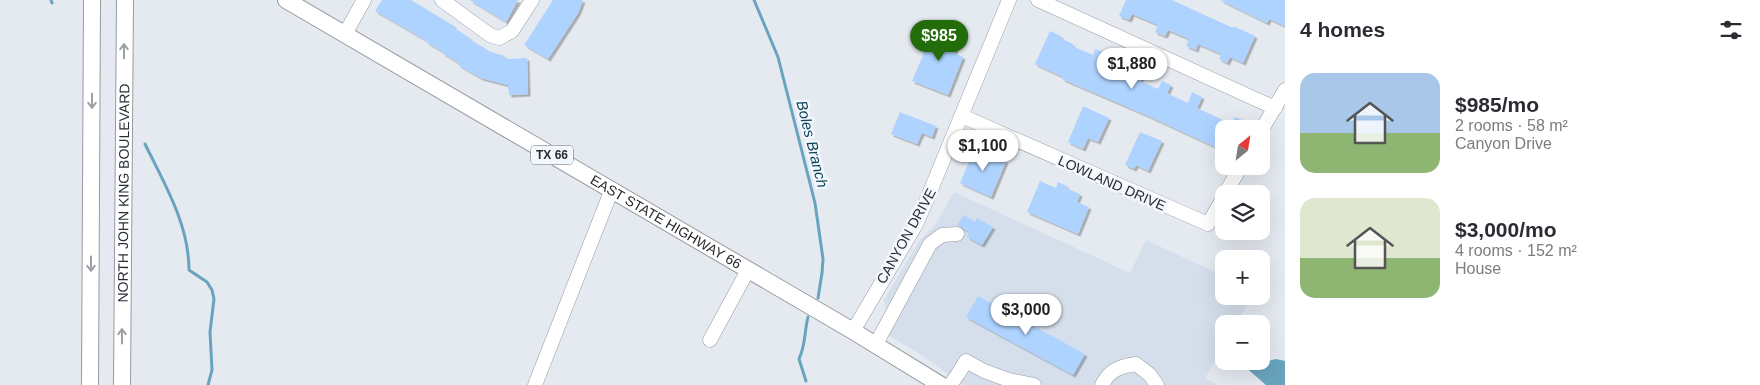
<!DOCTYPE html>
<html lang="en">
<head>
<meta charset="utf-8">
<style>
  :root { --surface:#fff; --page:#f2f2f3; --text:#2b2b33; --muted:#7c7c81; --accent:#236c0a }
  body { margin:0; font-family:Helvetica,sans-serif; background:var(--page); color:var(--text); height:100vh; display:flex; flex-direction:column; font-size:19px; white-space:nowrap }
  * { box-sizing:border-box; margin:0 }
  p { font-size:16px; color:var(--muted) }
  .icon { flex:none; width:28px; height:28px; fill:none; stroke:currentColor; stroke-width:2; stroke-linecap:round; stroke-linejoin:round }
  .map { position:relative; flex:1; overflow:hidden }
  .panel { display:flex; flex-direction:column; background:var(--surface); width:475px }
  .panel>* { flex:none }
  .needle { width:32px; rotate:30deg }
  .fabs { position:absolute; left:1215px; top:120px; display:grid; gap:10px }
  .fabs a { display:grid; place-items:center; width:55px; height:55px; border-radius:10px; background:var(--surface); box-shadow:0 5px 20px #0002; font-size:25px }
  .price { position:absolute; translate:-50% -42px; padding:0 11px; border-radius:18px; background:#fff; color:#222; font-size:16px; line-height:32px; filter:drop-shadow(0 1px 2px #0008) }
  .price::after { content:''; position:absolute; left:50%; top:30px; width:15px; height:11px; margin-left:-8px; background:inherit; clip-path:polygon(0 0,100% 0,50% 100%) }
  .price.active { background:var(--accent); color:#fff }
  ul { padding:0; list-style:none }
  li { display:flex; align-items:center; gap:15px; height:125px; padding:0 15px }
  li span { display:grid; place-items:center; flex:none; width:140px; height:100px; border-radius:15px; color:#555 }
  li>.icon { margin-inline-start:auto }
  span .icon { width:60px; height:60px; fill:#fffc; stroke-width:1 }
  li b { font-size:21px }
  h2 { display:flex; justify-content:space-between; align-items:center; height:60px; padding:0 15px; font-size:21px }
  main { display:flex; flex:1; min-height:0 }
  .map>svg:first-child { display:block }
</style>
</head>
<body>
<main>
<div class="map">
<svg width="1285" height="385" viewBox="0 0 1285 385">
  <defs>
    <filter id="shadow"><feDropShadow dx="2.5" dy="2.5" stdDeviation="0" flood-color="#0004"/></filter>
  </defs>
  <rect width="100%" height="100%" fill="#e5eaf1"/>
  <polygon fill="#d5dfec" points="954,192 1130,273 1146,240 1224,276 1224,296 1252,296 1236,324 1224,324 1224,346 1205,378 1218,385 963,385 917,352 876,328 886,310 884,300 919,241 936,224"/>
  <polygon fill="#68a4be" points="1276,359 1285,361 1285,385 1266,385 1243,365 1244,361 1259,361 1259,363"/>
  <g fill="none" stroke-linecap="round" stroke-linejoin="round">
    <g stroke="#68a4be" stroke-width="3">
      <polyline points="51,0 52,3"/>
      <polyline points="754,0 778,57 815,203 823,259 822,273 818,298"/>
      <path d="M145,144C164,183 189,224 189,270L207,282L212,290L214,299L210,332L212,370L208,385"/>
      <path d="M806,381L799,359C806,344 804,333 808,317"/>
    </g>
  </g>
  <g fill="#afd3ff" filter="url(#shadow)">
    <polygon points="382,0 411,0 454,26 454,28 470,38 469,39 491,52 505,56 504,59 527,58 528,94 509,95 508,85 481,78 458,65 459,63 442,53 443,52 426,42 427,41 375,11"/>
    <polygon points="470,0 518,0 506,22"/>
    <polygon points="553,0 583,0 578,13 548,59 524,45"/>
    <polygon points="1126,0 1172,0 1233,28 1233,26 1255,36 1243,63 1230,57 1227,63 1219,59 1221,54 1198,44 1196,50 1186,46 1189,39 1168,30 1165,36 1155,32 1158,25 1132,14 1129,20 1119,16"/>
    <polygon points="1220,0 1285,0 1285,26 1269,19 1267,23"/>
    <polygon points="935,27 960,37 954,53 963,57 948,95 912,81"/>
    <polygon points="1050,31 1061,36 1060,38 1073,44 1072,46 1093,55 1095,49 1105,53 1104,55 1144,73 1140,81 1158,89 1162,81 1171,85 1167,93 1188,103 1192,92 1202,97 1197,108 1232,124 1235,117 1245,121 1242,129 1224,129 1224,151 1146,115 1062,79 1063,77 1035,64"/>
    <polygon points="1083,106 1109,118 1098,142 1088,138 1083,149 1068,142"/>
    <polygon points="900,112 936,126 932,137 922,133 917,144 891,134"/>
    <polygon points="1140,132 1162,141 1148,171 1136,165 1134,169 1125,165"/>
    <polygon points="975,148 1006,161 991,197 960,183"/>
    <polygon points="1040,181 1056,188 1058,182 1067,186 1066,188 1080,194 1077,202 1089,207 1078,234 1027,212"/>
    <polygon points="964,215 975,222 977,218 993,227 982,245 967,237 969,232 957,225"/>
    <polygon points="978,296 1085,354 1073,375 966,317"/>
  </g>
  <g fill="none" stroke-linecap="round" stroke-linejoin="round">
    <g stroke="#969ba1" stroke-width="15">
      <g id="minor">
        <polyline points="442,0 490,35 499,38 512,31 532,0"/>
        <polyline points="1038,0 1275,108"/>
        <polyline points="345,34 364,0"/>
        <polyline points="962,116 1208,224 1224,197"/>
        <polyline points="1261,131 1285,90"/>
        <polyline points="1225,194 1241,166"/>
        <polyline points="853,331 915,226 925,204 1009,0"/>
        <polyline points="710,340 748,270"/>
        <polyline points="876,344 930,244 942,235 957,234"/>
        <polyline points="535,385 612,189"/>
        <polyline points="950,385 958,374 966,361 984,371 1009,380 1034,385"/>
        <path d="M1102,385C1109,370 1121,366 1136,364L1150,375L1157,385"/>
      </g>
    </g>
    <g stroke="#969ba1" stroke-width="18">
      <g id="major">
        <path id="s1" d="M286,0L853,331L941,385"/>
        <polyline points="90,385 92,0"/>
        <path id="s2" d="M122,385L125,0"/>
      </g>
    </g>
    <use href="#minor" stroke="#fff" stroke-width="14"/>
    <use href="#major" stroke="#fff" stroke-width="16"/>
  </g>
  <defs><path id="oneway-shaft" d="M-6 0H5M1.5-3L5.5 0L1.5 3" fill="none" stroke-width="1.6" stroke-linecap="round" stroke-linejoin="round" transform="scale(1.25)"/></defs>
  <g stroke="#9fa0a1">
    <use href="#oneway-shaft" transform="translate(124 51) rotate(-90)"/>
    <use href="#oneway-shaft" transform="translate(92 101) rotate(90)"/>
    <use href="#oneway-shaft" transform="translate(91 264) rotate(90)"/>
    <use href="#oneway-shaft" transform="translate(122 336) rotate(-90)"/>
  </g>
  <g text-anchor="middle" stroke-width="5" stroke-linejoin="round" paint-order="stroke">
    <rect fill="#f2f8fe" stroke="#65686c" stroke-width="1" x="531" y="145.5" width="42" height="19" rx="4"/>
    <g font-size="12" font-weight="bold" fill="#292b2e">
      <text x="552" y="159">TX 66</text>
    </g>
    <g font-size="14" fill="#292b2e" stroke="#f2f8fe">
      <text transform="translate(1112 183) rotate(24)" y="5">LOWLAND DRIVE</text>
      <text dy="5" stroke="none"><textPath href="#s2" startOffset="192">NORTH JOHN KING BOULEVARD</textPath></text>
      <text dy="5" stroke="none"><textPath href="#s1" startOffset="440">EAST STATE HIGHWAY 66</textPath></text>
      <text transform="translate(906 236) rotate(-61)" y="5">CANYON DRIVE</text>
    </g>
    <g font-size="15" font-style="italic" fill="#0e4356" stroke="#f2f8fe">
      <text transform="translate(812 144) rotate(76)" y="5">Boles Branch</text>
    </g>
  </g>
</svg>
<div class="fabs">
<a><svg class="needle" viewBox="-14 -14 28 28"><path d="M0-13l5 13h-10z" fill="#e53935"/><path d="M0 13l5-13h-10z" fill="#7c7c81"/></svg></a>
<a><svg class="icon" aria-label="layers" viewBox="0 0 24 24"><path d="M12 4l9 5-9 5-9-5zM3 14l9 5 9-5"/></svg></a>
<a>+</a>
<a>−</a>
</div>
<b class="price active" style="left:939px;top:62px">$985</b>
<b class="price" style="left:1132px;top:90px">$1,880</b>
<b class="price" style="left:983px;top:172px">$1,100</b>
<b class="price" style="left:1026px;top:336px">$3,000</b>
</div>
<section class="panel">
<h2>4 homes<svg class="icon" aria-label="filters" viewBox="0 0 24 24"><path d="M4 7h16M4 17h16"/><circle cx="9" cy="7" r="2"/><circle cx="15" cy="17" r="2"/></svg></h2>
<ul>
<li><span style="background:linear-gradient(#a9c7e8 60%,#8fb573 0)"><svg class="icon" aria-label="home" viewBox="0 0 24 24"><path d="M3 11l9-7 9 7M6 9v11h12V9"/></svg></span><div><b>$985/mo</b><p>2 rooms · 58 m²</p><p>Canyon Drive</p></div></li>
<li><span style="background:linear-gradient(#dfe7d0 60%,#8fb573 0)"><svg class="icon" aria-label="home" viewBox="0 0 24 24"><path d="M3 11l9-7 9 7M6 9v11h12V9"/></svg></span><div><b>$3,000/mo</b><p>4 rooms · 152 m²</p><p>House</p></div></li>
</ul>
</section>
</main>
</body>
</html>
